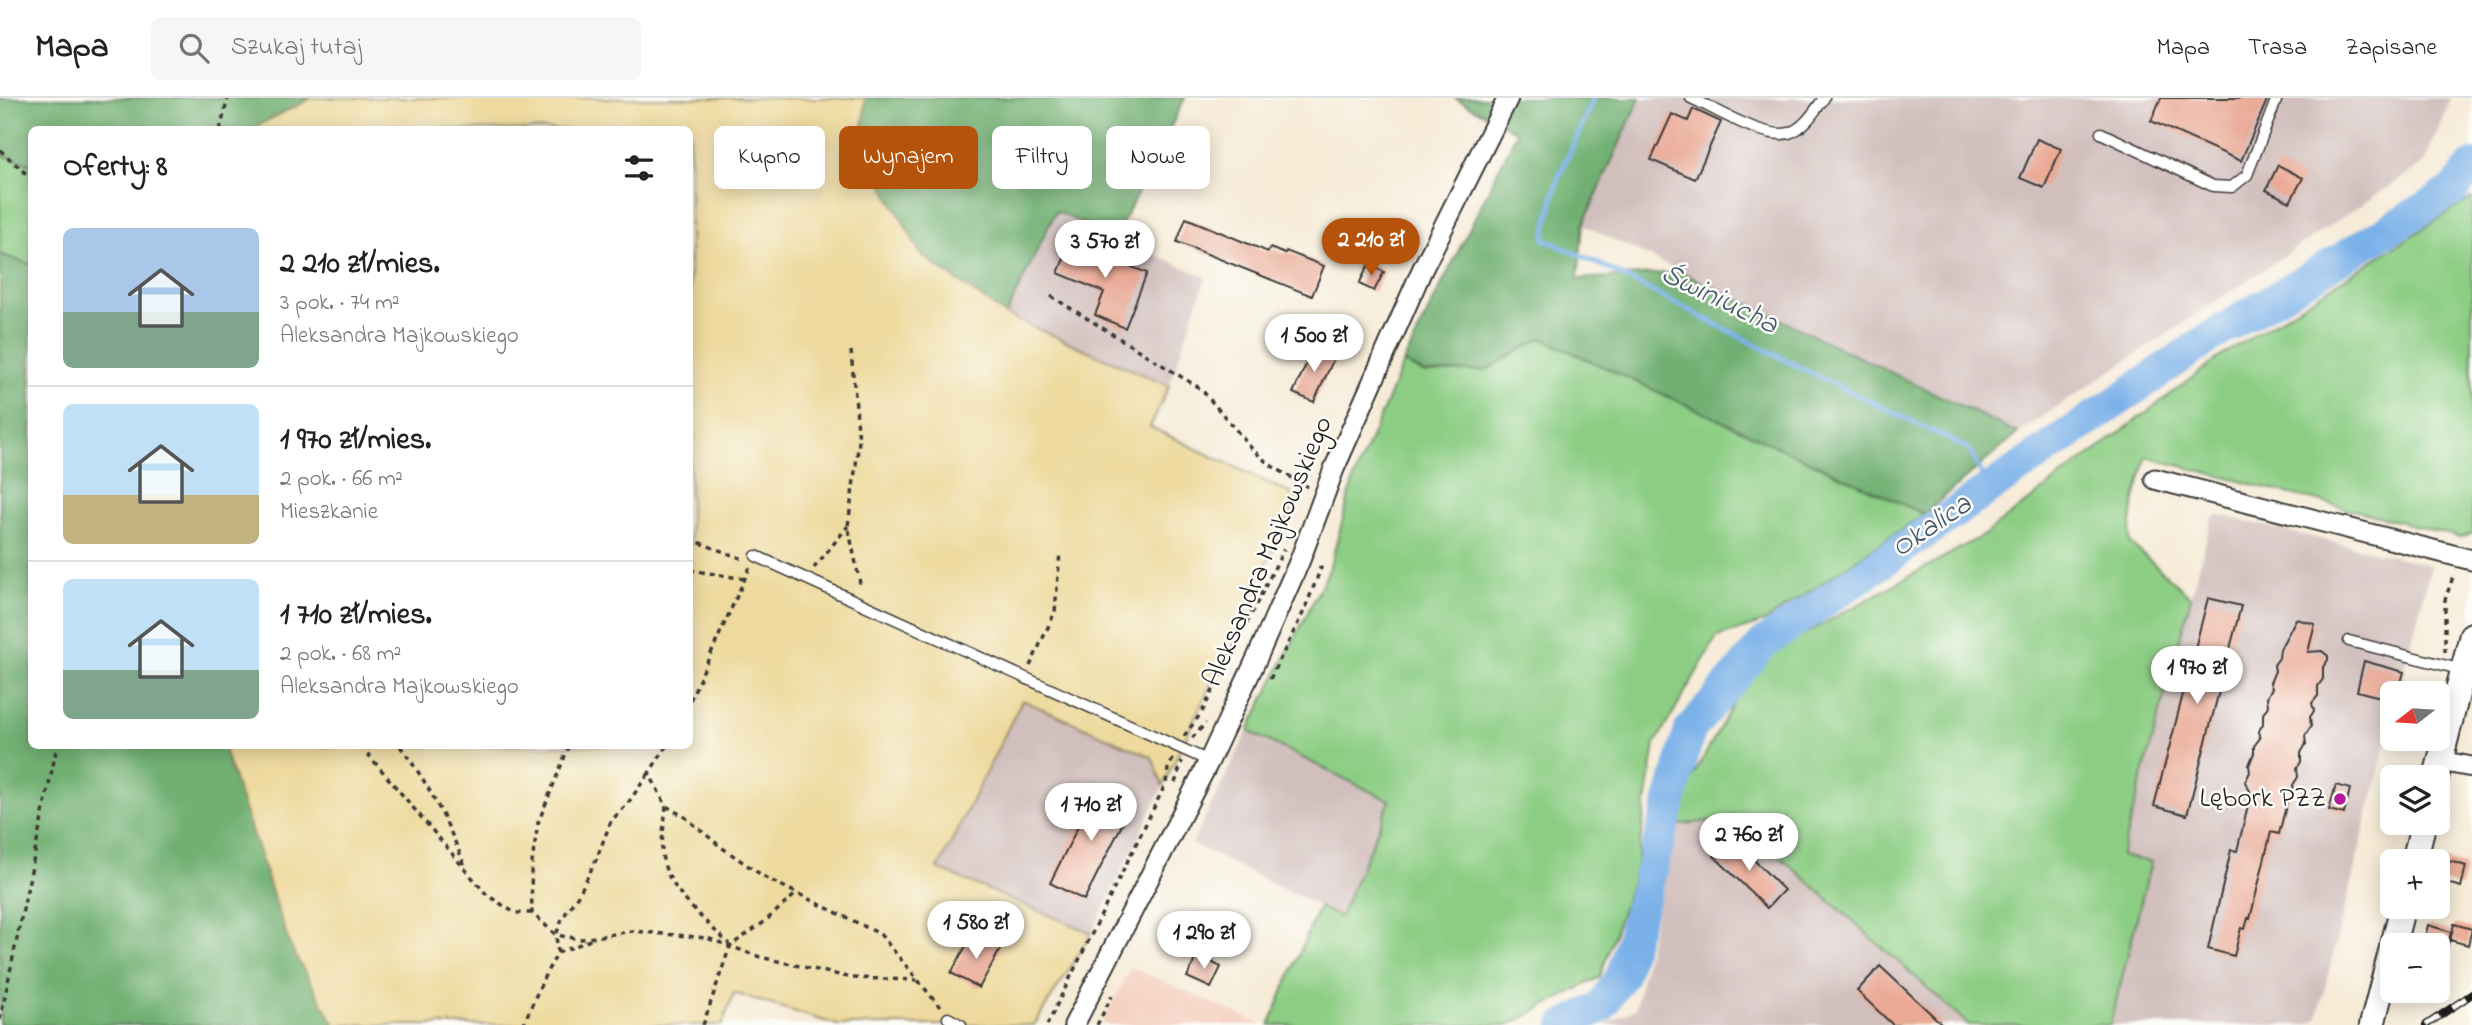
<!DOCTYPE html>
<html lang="pl">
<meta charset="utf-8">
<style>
body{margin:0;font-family:"Indie Flower",sans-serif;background:#f6f6f6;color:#222;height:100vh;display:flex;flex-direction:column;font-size:26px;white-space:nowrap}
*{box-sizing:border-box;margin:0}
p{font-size:23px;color:#767676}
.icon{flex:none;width:38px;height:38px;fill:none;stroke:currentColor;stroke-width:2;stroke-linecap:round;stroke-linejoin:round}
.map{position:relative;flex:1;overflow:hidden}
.details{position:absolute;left:28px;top:28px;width:665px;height:623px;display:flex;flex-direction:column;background:#fff;border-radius:10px;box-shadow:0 4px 18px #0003}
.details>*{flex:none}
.top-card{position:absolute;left:714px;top:28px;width:665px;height:63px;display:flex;gap:14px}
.needle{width:46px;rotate:253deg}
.fabs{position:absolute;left:2380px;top:583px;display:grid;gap:14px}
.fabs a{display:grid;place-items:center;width:70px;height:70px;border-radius:10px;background:#fff;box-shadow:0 4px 18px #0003;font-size:35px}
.price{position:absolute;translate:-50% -60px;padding:0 16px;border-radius:24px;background:#fff;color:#222;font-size:23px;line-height:46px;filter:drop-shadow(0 2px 4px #0008)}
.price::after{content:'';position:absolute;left:50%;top:42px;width:21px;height:16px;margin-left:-10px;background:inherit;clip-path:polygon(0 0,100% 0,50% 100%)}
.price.on{background:#b45309;color:#fff}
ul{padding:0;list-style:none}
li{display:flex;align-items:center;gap:21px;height:175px;padding:0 35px}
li+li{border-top:2px solid #e0e0e0}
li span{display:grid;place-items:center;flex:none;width:196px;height:140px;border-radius:10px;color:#555}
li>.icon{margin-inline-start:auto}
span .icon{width:84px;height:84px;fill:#fffc;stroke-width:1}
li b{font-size:30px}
h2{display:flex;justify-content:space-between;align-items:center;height:84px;padding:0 35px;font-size:30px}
.tag{padding:0 24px;border-radius:10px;background:#fff;box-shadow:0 4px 18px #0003;font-size:24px;line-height:63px}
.tag.on{background:#b45309;color:#fff}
header{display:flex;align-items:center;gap:42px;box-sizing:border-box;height:98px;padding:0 35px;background:#fff;border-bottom:2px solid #e0e0e0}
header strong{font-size:33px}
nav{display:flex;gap:38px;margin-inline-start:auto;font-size:24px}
.search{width:490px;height:63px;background:#f6f6f6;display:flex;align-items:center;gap:18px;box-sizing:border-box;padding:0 24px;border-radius:10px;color:#767676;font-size:26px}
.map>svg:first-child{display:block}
.built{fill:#f5d2c2}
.industrial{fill:#d1bfbd}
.green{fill:#8ccd84;stroke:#547450;stroke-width:2}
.forest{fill:#71b072;stroke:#466647;stroke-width:2}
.sand{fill:#eeda9e;stroke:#857b5d;stroke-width:2}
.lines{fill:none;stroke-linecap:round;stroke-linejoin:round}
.stream{stroke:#7ab1e9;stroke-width:5}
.river{stroke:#7ab1e9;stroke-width:32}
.building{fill:#eaaa96}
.service-casing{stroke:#3d3b38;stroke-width:13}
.minor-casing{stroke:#3d3b38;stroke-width:23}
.tertiary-casing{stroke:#3d3b38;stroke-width:28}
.path{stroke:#3d3b38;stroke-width:3.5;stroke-dasharray:5 5;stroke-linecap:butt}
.service{stroke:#fff;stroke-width:10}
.minor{stroke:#fff;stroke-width:19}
.tertiary{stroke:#fff;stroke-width:24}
.rail-casing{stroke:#1c1c1c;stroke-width:8}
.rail{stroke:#fdfcf7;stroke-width:5;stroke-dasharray:16;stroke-linecap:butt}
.poi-dot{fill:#b5179e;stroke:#fdfcf7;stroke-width:2.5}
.labels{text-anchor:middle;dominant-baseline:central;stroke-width:5;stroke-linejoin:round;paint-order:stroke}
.street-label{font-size:28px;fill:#1c1c1c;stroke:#fdfcf7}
.poi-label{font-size:28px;fill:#1c1c1c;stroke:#fdfcf7;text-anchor:end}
.water-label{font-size:30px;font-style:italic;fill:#42586e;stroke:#fdfcf7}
</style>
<header>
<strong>Mapa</strong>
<div class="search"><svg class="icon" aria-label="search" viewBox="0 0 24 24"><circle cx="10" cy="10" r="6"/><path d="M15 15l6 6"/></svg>Szukaj tutaj</div>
<nav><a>Mapa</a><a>Trasa</a><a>Zapisane</a></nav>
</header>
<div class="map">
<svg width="2472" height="927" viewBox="0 0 2472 927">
<rect width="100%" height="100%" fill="#fdfcf7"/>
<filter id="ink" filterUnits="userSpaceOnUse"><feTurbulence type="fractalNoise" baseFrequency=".0143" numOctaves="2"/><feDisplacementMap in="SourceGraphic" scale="14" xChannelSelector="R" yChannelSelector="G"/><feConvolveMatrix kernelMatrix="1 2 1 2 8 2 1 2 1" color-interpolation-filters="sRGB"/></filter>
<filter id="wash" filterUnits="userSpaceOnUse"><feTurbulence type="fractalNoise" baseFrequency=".00686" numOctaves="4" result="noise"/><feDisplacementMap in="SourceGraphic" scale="28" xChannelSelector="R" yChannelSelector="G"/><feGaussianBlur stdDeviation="1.57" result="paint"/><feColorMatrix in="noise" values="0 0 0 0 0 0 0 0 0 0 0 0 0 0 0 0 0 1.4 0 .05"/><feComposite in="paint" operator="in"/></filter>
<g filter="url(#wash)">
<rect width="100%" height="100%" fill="#f6ebd7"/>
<path class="built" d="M1131,869L1262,927H1101Z"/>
<path class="industrial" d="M1640,0H2451L2424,65L2018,335L1583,127Z
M1056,113L1206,179L1169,288L1006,217Z
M2218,417L2431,467L2399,595H2392V621L2317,921L2307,927H2110L2151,765L2121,758L2212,420Z
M1022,601L1152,659L1163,688L1092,835L938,772Z
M1248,633L1390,703L1340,819L1192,746Z
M1737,720L1969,927H1604L1635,911L1676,727Z"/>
<path class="green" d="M0,56L31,67V167L0,156Z
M2472,100V435L2459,439L2146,359L2133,410L2129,444L2191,499L2121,758L2151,764L2110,927H1969L1737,720L1676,727L1688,688L1756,563L1984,437L2221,258Z
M1541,240L1924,416L1764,524L1717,539L1655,646L1636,771L1600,879L1509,927H1269L1319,809L1340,819L1390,703L1248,633L1329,472L1354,380L1403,265L1424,275L1486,272Z"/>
<path class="forest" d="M0,0H312L251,31L32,32L31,67L0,56Z
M865,0H1185L1115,140L1056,113L1006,217L921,157L862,48Z
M1455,0H1640L1583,127L1578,181L1681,174L2018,335L1924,416L1541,240L1486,272L1424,275L1403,265L1517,34Z
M0,156L31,167L32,648H223L286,835L335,927H0Z"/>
<path class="sand" d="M312,0H865L862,48L921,157L1006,217L1169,288L1150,329L1298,399L1163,688L1152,659L1022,602L938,771L1092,835L1034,927H838L734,895L722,927H335L291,850L223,648H690V32L251,31Z"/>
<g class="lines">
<path class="stream" d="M1594,0L1557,83L1544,141L1593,163L1807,273L1969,351L1989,391"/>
<path class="river" d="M1565,927L1601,909L1622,877L1690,632L1763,546L2209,240L2454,92L2472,68"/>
</g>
<g id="blocks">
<path class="building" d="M2161,0H2268L2241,63L2151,23Z
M1693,11L1721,24L1695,81L1651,62L1672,16L1688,23Z
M2037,41L2061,51L2044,90L2020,80Z
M2278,67L2303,80L2290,104L2266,92Z
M1186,120L1268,154L1270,150L1285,156L1286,153L1324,168L1312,198L1177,144Z
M1071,144L1088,151L1091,144L1106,150L1103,157L1147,175L1125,230L1095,217L1104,194L1058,175Z
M1369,166L1384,174L1374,193L1359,186Z
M1315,247L1336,256L1314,304L1293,295Z
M2208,500L2241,508L2187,717L2154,708Z
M2296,521L2315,526L2308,554L2322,553L2328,558V562L2323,569V581L2318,588V598L2312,605L2314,613L2310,619L2311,628L2305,638L2306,646L2301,655V664L2297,670L2298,679L2293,687L2294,698L2287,704L2279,736L2271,734L2250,821L2248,820L2245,831L2241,830L2234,858L2208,851L2231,752L2237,753L2251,695L2245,684L2250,674L2249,667L2254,655V648L2260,640L2258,634L2263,626V616L2268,608L2267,599L2272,590L2270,585L2275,573L2274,567L2279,560L2280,551Z
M2364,563L2404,574L2398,595H2392V602L2357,593Z
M2336,687L2350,691L2344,716L2329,712Z
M1098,688L1133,705L1084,802L1050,785Z
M1732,740L1784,792L1767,810L1714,758Z
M2446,762L2466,768L2461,789L2440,783Z
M2454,826L2472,831L2468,847L2450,842Z
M2428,827L2451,834L2448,847H2423Z
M973,835L1001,850L979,890L951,875Z
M1197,857L1206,861L1211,859L1213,865L1221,869L1211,890L1187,879Z
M1880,868L1943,927H1893L1857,893Z"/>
</g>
</g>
<g filter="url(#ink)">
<use href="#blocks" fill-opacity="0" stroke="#3d3b38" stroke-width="2"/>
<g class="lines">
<g class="service-casing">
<path id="service" d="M1691,0C1714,10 1765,42 1789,35C1805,30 1815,12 1824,0
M2101,35L2213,88L2232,89L2247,77L2277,0
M756,458L1209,663
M2349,543L2463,572
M948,920L961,927"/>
</g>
<g class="minor-casing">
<path id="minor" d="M2155,381L2472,462
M2440,663L2472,669
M1074,927L1209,663L1256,562L1300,462L1334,371L1381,265L1422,172L1508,0"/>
</g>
<g class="tertiary-casing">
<path id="tertiary" d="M2436,679L2472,537
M2414,763L2424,724
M2393,847L2403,808
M2372,927L2392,850"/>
</g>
<path class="path" d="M220,32L228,0
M0,52L32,81
M1051,198L1201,291L1253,352L1270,367L1308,389
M851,253L859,343L848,428L861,490
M690,441L743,461
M814,470L848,428
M690,472L745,481
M2445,554V502L2454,476
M1030,568L1055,514L1060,454
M1270,581L1304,513L1321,470L1315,468
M690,602L750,469
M1184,638L1202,614L1284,451
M1192,640L1206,625
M361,648L487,797L515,815H532
M400,648C430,688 446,721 465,768
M569,648L538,725L531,771L532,815L556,837L581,841L633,833L707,840L760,859L852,880L917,882
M667,648L649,675L666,708L685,719L721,749L766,780L880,836L940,909
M1175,685L1182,663
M666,708C665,722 662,737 662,751C661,787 705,822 729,846
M558,855L556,837L562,821L580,794L596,762L611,723L628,705L649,675
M0,922L57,648
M523,927L546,875L558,855L595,840
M703,927L730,848L763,825L797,795
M1047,927L1166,685L1168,671L1173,661
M1097,927L1112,898"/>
<use href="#service" class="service"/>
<use href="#minor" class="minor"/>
<use href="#tertiary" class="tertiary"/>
<g class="rail-casing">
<path id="rail" d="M2426,927L2472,896"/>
</g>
<use href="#rail" class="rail"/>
</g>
</g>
<circle class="poi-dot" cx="2340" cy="701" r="7"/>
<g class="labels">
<g class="street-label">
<text transform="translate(1269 454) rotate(-67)">Aleksandra Majkowskiego</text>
</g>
<g class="poi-label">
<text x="2326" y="701">Lębork PZZ</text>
</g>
<g class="water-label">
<text transform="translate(1719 202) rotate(26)">Świniucha</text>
<text transform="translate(1932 429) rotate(-34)">Okalica</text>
</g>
</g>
</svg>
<div class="fabs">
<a><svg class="needle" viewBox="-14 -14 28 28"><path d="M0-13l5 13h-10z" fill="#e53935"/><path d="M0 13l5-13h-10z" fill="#767676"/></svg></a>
<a><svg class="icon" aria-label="layers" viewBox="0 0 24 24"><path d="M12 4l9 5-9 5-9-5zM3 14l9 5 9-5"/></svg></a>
<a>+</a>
<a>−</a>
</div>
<b class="price on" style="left:1371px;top:180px">2 210 zł</b>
<b class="price" style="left:1105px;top:182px">3 570 zł</b>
<b class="price" style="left:1314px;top:276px">1 500 zł</b>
<b class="price" style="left:2197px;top:608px">1 970 zł</b>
<b class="price" style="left:1091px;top:745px">1 710 zł</b>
<b class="price" style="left:1749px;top:775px">2 760 zł</b>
<b class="price" style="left:976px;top:863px">1 580 zł</b>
<b class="price" style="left:1204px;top:873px">1 290 zł</b>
<div class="top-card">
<a class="tag">Kupno</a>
<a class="tag on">Wynajem</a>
<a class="tag">Filtry</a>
<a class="tag">Nowe</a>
</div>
<section class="details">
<h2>Oferty: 8<svg class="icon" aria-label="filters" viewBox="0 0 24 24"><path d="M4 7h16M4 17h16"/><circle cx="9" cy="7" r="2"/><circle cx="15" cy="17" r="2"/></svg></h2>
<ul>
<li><span style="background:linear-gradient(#a9c7e8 60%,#7fa58c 0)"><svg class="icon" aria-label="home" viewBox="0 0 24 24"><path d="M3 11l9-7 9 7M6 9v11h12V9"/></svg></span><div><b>2 210 zł/mies.</b><p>3 pok. · 74 m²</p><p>Aleksandra Majkowskiego</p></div></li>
<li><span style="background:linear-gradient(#bfe0f5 65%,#c2b280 0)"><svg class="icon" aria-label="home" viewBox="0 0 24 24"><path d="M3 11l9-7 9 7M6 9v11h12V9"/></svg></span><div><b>1 970 zł/mies.</b><p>2 pok. · 66 m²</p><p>Mieszkanie</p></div></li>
<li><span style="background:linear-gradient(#bfe0f5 65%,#7fa58c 0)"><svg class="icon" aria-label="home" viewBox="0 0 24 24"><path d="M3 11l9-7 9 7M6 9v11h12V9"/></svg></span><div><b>1 710 zł/mies.</b><p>2 pok. · 68 m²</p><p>Aleksandra Majkowskiego</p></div></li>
</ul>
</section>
</div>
